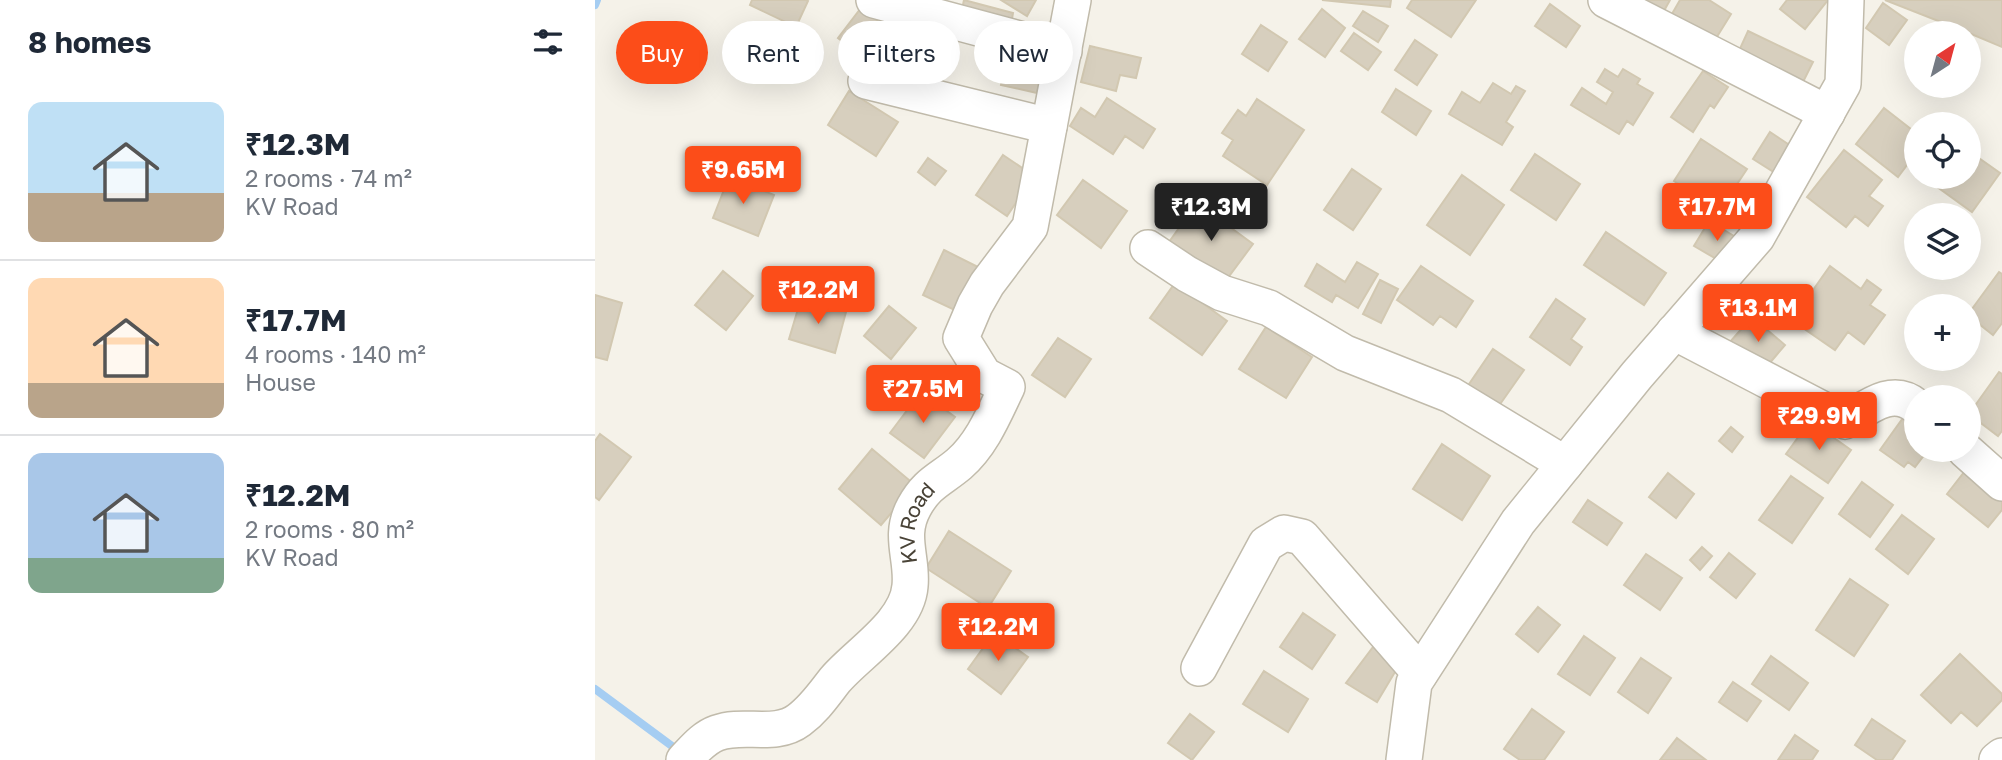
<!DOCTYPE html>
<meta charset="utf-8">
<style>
body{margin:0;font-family:"Golos Text",sans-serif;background:#f6f6f7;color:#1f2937;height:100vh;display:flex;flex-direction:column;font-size:26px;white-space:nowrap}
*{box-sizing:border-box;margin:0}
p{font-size:23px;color:#747a83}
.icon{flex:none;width:38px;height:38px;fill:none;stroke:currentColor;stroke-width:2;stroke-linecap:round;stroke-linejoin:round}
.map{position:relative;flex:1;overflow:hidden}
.details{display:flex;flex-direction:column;background:#fff;width:595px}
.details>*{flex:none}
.top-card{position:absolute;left:21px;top:21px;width:665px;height:63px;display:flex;gap:14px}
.needle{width:46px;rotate:36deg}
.tools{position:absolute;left:1309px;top:21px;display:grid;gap:14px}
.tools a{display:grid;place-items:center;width:77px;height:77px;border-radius:50%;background:#fff;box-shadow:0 7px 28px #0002;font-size:35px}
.price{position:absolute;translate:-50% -60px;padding:0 16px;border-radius:7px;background:#fc4d19;color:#fff;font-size:23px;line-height:46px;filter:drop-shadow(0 2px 4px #0008)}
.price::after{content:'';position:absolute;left:50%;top:42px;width:21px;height:16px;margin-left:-10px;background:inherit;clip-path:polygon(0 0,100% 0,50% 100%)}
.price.current{background:#222;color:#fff}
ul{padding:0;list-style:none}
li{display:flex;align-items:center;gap:21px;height:175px;padding:0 28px}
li+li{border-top:2px solid #e0e1e3}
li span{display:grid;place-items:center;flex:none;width:196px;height:140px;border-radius:14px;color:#555}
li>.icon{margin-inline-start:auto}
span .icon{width:84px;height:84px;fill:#fffc;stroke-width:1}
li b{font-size:30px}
h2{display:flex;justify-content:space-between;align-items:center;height:84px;padding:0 28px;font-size:30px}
.chip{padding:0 24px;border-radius:32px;background:#fff;box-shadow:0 7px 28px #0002;font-size:24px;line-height:63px}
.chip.current{background:#fc4d19;color:#fff}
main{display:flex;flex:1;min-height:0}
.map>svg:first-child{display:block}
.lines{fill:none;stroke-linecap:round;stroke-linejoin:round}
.stream{stroke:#a5cdf2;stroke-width:8}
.building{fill:#d7cfbe;stroke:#d2c8b1;stroke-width:2}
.minor-casing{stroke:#c1bbab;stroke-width:38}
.minor{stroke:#fff;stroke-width:35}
.labels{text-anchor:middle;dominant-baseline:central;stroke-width:5;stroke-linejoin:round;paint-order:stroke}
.street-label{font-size:21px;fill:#494337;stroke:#fff}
</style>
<main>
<section class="details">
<h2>8 homes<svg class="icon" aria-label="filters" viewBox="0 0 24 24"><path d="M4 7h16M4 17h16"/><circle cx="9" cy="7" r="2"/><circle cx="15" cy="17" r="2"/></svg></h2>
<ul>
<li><span style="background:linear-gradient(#bfe0f5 65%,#b9a48a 0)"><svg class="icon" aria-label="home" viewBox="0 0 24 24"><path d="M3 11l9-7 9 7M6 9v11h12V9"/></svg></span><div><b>₹12.3M</b><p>2 rooms · 74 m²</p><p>KV Road</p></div></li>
<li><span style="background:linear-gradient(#ffd9b3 75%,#b9a48a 0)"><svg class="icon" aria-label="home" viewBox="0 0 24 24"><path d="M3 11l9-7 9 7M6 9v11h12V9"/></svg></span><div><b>₹17.7M</b><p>4 rooms · 140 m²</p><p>House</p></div></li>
<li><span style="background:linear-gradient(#a9c7e8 75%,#7fa58c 0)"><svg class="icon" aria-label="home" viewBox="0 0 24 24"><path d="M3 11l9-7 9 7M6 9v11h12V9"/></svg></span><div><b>₹12.2M</b><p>2 rooms · 80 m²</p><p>KV Road</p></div></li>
</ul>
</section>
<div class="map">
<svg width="1407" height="760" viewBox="0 0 1407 760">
<rect width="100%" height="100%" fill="#f5f2e9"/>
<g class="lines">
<path class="stream" d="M0,5L2,0
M0,689L85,752"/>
</g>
<path class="building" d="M157,0H211L213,1L201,27L155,5Z
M369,0L418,13L414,36L363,28Z
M406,0H441L432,16Z
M727,0H796L795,7Z
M817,0H881L856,37L812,8Z
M1037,0H1075L1065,18Z
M1085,0H1114L1136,14L1120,40L1077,14Z
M1192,0H1233L1210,29L1185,9Z
M1290,0H1407V47L1374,33Z
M1288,3L1312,20L1294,45L1271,28Z
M955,4L985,26L971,47L940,26Z
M266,8L292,28L269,58L243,38Z
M727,9L750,28L730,57L704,39Z
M768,11L793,26L783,42L758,26Z
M666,25L692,42L673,71L647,54Z
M1153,31L1218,62L1207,84L1143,53Z
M759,33L786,52L773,70L746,51Z
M820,40L842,55L822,85L800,70Z
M495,46L546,58L541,78L525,75L521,91L486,82Z
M413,51L450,59L442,93L406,85Z
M1010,69L1023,77L1028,69L1045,79L1042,84L1058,93L1038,125L1032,121L1024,134L976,105L987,88L1011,104L1018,92L1002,82Z
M1108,71L1133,87L1119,108L1115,105L1098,132L1076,117Z
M898,83L916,94L921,86L930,91L911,122L918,127L907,145L854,114L867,92L885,103Z
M801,89L836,111L821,135L787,112Z
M254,91L303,122L281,156L233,125Z
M512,98L560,129L548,148L530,136L518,154L475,126L486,108L500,117Z
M662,99L709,130L672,185L628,156L638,140L627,133L643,110L651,116Z
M1289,108L1321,133V153L1303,177L1261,144Z
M1175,132L1202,150L1185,176L1158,159Z
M1106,139L1152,169L1124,211L1079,181Z
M1249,150L1287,180L1274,196L1288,206L1273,226L1260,216L1251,227L1212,197Z
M1374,151L1405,173L1377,212L1338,184L1343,177H1374Z
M940,154L985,184L961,220L916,190Z
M408,155L439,176L412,216L381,195Z
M333,158L351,171L340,185L323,172Z
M757,169L786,189L758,230L729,210Z
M867,175L909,205L875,255L832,225Z
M134,177L179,195L163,236L118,218Z
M488,180L532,211L506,248L462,215Z
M602,203L658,244L629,283L574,242Z
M1114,221L1144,239L1130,264L1099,246Z
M1011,232L1071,273L1049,305L989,265Z
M349,250L387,269L366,313L328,295Z
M762,262L783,274L763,308L741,295L737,302L710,286L722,264L750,282Z
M826,266L878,301L861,327L845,316L838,325L802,300Z
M1235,266L1266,289L1272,280L1286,290L1275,305L1290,315L1269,344L1253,332L1240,350L1208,328L1199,316L1203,298L1218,290Z
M128,271L158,296L131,330L100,305Z
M1404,272L1407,274V323L1398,335L1374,316V313Z
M785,280L803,289L786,323L768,314Z
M580,283L632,321L607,355L555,318Z
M0,295L27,303L12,360L0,357Z
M206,299L251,312L240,353L194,339Z
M961,299L990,319L976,339L987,347L975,365L935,337Z
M294,306L321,328L296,359L269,336Z
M1157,317L1190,345L1168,371L1135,342Z
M671,327L717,357L691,398L644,369Z
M463,338L496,359L470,397L437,375Z
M898,349L929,370L901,410L870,390Z
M1404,372L1407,374V431L1403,436L1374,414Z
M326,392L360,417L329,458L295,433Z
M1308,418L1321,427V450H1333L1320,467L1313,462L1309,467L1285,450Z
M1215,421L1256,450L1233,483L1191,454Z
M1136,427L1148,437L1137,452L1124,441Z
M5,434L36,457L4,500L0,497V441Z
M847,444L895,476L867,520L818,489Z
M277,449L320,485L286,525L244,489Z
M1370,471L1407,501V510L1393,527L1352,494Z
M1073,473L1099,494L1081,518L1054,497Z
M1196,476L1228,498L1197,543L1164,520Z
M1267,482L1298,505L1275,537L1244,514Z
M993,500L1027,523L1012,545L978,522Z
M1307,515L1339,539L1313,574L1281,549Z
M354,531L416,571L393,608L331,568Z
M1107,547L1117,556L1105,570L1095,560Z
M1134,553L1160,574L1141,598L1115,577Z
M1051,554L1087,578L1065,610L1029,585Z
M1255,579L1293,605L1259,656L1221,630Z
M943,607L965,625L943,652L921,634Z
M708,613L740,635L717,669L685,647Z
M399,633L433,657L406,694L373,669Z
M989,636L1020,658L995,695L963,674Z
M778,647L806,662L782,702L751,683Z
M1365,654L1407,694V700L1382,726L1366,712L1356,723L1326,695Z
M1176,656L1213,683L1194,710L1157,684Z
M1046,658L1076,678L1053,713L1023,692Z
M669,671L713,699L693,732L648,704Z
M1138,682L1166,701L1152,721L1124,702Z
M937,709L969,732L949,760H925L909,749Z
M595,714L619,732L597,760L573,743Z
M1277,719L1310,741L1297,760H1282L1260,745Z
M1200,735L1223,751L1217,760H1183Z
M1082,738L1111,760H1065Z"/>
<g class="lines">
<g class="minor-casing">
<g id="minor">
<path d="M279,0L469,51"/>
<path d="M1011,0L1232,113"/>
<path d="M271,81L454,126"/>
<path d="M553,248L592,274L627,293L674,308L750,353L856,395L970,464"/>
<path d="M1079,332L1250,421C1272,408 1297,386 1321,406"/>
<path d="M1370,450L1407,483"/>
<path d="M604,668L671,544L689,533L707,537L825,673"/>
<path id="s1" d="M89,760C99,750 108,738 122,733C149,723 180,738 204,720C219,709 229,694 240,680C263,653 312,624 315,586C318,558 303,536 319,507C332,483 345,480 364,464C387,444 399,414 412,387L389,375L366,338L380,305L392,284L435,227L478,0"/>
<path d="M809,760L819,683L923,522L1042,375L1162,237L1248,84L1251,0"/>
<path d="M1402,760L1407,756"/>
</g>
</g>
<use href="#minor" class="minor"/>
</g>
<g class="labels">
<g class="street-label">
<text stroke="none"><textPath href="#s1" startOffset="369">KV Road</textPath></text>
</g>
</g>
</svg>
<div class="tools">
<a><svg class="needle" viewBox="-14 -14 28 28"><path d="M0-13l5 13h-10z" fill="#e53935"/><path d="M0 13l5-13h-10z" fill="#747a83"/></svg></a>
<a><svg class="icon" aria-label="locate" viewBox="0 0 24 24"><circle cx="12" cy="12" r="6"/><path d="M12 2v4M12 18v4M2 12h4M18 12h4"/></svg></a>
<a><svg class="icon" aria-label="layers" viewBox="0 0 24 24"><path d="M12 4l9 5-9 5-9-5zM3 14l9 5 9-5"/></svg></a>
<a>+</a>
<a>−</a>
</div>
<b class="price" style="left:148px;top:206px">₹9.65M</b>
<b class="price current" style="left:616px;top:243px">₹12.3M</b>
<b class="price" style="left:1122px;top:243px">₹17.7M</b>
<b class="price" style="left:223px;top:326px">₹12.2M</b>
<b class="price" style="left:1163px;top:344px">₹13.1M</b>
<b class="price" style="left:328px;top:425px">₹27.5M</b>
<b class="price" style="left:1224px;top:452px">₹29.9M</b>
<b class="price" style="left:403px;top:663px">₹12.2M</b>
<div class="top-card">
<a class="chip current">Buy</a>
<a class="chip">Rent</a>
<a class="chip">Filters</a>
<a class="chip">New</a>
</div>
</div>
</main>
